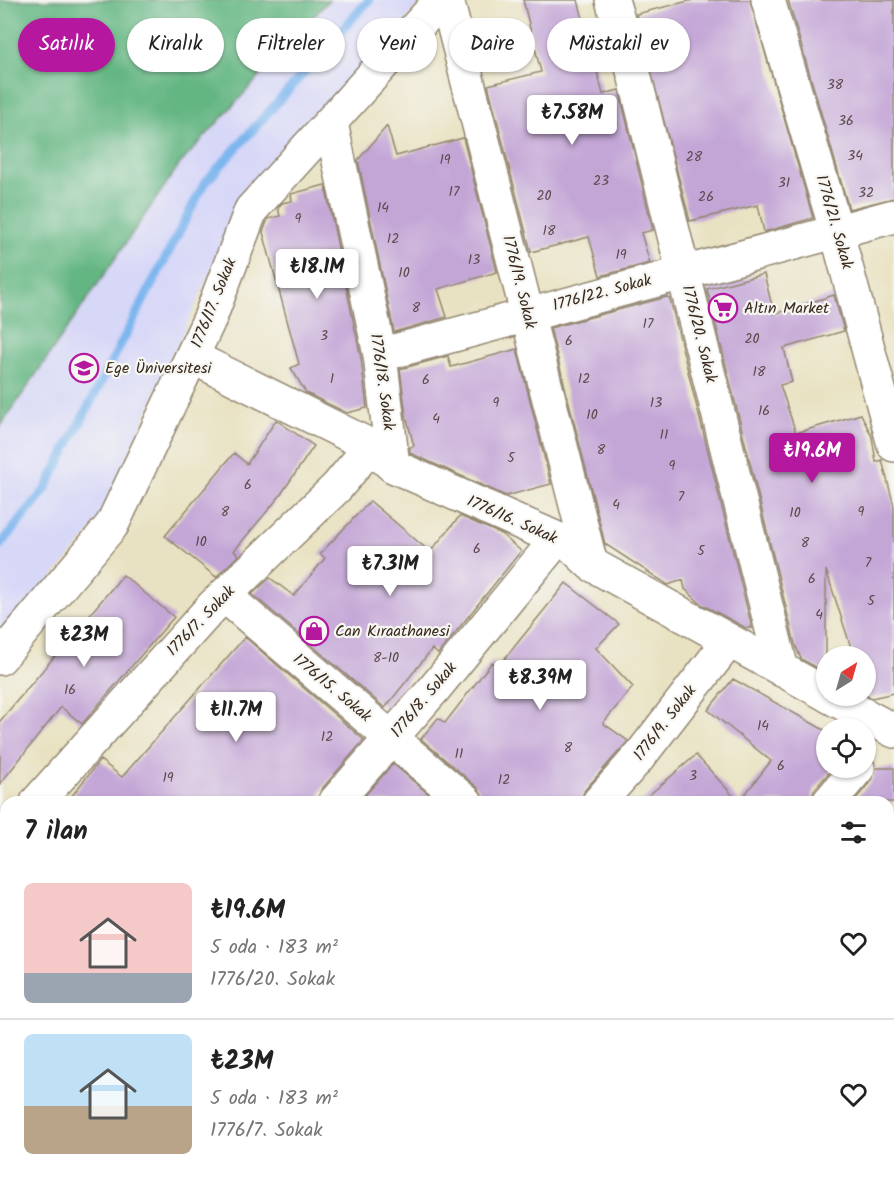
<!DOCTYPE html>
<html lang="tr">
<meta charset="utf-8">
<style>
body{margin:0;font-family:Kalam,sans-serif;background:#f2f2f2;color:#222;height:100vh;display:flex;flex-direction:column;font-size:22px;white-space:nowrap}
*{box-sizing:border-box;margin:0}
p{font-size:20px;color:#767676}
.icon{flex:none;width:33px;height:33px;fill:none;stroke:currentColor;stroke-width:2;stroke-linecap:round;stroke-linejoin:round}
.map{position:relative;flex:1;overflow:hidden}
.sheet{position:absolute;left:0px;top:796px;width:894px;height:386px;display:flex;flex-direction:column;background:#fff;border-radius:18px 18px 0 0;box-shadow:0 2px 4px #0004}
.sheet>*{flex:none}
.banner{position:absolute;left:18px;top:18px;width:858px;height:54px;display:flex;gap:12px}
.needle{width:39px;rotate:37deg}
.fabs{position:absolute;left:816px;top:646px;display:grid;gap:12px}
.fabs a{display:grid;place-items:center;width:60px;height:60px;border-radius:50%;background:#fff;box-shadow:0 2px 4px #0004;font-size:30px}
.price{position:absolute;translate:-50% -51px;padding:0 14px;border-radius:6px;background:#fff;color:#222;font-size:20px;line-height:39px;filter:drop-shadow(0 2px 3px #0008)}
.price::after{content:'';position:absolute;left:50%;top:36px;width:18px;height:14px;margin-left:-9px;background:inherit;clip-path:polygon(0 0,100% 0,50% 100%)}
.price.selected{background:#b5179e;color:#fff}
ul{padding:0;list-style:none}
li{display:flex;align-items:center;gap:18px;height:150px;padding:0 24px}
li+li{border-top:2px solid #e0e0e0}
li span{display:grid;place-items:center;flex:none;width:168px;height:120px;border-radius:9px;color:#555}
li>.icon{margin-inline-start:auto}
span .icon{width:72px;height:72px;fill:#fffc;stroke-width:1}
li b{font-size:26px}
h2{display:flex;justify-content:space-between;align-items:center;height:72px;padding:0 24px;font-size:26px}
.tag{padding:0 21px;border-radius:27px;background:#fff;box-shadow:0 2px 4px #0004;font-size:21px;line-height:54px}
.tag.selected{background:#b5179e;color:#fff}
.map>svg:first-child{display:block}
.built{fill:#d7d7f8}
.forest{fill:#63b682;stroke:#4f7050;stroke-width:1.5}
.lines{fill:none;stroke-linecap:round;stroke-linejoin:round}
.stream{stroke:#7db6ee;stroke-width:9}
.building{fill:#c3a5d6}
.minor-casing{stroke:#928670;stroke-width:36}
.tertiary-casing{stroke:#928670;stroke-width:36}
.minor{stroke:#fff;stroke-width:33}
.tertiary{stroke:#fff;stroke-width:33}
.labels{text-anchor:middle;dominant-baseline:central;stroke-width:4.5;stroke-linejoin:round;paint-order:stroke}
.number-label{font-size:14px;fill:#5d494c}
.street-label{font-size:16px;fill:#3b2a1e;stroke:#f6f6f2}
.poi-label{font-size:16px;fill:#3b2a1e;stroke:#f6f6f2;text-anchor:start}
</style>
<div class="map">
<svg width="894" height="1181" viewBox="0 0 894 1181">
<rect width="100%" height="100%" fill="#f6f6f2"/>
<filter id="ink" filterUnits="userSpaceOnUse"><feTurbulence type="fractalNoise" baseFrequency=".0167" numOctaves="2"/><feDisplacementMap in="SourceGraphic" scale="12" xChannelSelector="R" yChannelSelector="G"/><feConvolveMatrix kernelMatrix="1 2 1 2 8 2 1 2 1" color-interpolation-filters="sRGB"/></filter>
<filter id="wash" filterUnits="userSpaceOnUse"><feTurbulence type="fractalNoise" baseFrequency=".008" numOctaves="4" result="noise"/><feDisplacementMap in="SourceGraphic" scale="24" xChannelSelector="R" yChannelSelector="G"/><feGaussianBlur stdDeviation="1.35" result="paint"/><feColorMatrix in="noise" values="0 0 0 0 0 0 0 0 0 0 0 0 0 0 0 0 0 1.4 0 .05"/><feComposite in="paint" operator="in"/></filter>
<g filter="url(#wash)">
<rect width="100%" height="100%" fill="#e9e2c2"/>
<path class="built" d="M0,0H423L239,209L96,526L0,638Z"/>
<path class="forest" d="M0,0H329L179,165L0,427Z"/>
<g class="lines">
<path class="stream" d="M0,545L45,490L204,184L369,0"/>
</g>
<g id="blocks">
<path class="building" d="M523,0H578L603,94L619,90L653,230L641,233L650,263L600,276L589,237L531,252L488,85L541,72Z
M693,0H750L813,218L764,232L758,205L690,221L636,14Z
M788,0H894V198L849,209Z
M387,126L396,156L463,138L497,272L438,289L447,317L394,332L358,160Z
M325,185L361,358L367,408L347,413L306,393L291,368L299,364L263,232L268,219L280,216L278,208L282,203L292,201L291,194Z
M764,274L774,314L834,295L844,331L784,348L792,382L780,385L796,433L861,414L872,437L876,462L882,460L894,506V693L872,698L866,695V657H854L826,570V673L801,659L795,644L707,289Z
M667,297L670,299L752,628H746L701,604L685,589L683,580L668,585L605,544L550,328Z
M517,349L551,484L506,496L410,453V447L414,446L406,416L400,369L448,356L451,367Z
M276,420L314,446L279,497L234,551L239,555L216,577L165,536L234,453L247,464Z
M370,501L430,552L460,516L501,534L521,551L438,654L432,649L385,708L252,594L270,578L294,596L325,558L320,554Z
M123,575L174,617L82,724L61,707L0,784V721Z
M566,583L619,624L596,648L633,687L603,723L628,741L585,790L580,802H484L478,788L421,739L438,718L445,723L492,662L498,667Z
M245,637L364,740L321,790L317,802H67L100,760L122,777Z
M733,679L826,731V768H833L814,790L811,802H641L696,755L739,802L771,761L708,710Z
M393,764L438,802H359Z
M876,768H894V802H853L872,780Z"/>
</g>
</g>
<g filter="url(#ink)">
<use href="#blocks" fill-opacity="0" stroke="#928670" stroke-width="1.5"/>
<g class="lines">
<g class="minor-casing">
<path id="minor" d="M447,0L591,564
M612,0L634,74L782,670
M768,0L837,233L894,445
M331,123L380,355L393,466
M380,355L894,216
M192,357L371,446L393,466L571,545L591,564L826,694
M225,596L466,802
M829,696L894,731
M37,802L212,607L337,487L371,446
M335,802L434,689L557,539
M599,802L639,757L729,641
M829,802L858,768
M0,846L6,839
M888,973L894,966
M15,1176L21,1181
M486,1176L492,1181
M268,1181L272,1176
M710,1181L714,1176"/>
</g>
<g class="tertiary-casing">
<path id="tertiary" d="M0,658L112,525L210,318L251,210L441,0"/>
</g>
<use href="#minor" class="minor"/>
<use href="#tertiary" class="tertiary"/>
</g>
</g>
<defs>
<g id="supermarket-ring" transform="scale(1.5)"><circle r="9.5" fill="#f6f6f2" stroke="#b5179e" stroke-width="1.5"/><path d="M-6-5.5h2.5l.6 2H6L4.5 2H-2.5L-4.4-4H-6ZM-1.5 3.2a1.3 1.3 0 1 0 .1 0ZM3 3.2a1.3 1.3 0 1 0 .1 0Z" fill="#b5179e"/></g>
<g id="university-ring" transform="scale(1.5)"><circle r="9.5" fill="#f6f6f2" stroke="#b5179e" stroke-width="1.5"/><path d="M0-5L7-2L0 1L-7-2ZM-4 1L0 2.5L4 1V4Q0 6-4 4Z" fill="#b5179e"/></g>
<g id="shop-ring" transform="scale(1.5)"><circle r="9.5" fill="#f6f6f2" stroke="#b5179e" stroke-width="1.5"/><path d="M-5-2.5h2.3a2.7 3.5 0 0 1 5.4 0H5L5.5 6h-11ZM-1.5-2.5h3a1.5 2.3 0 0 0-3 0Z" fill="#b5179e"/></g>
</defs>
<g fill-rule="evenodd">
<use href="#supermarket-ring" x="723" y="308"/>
<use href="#university-ring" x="84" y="368"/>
<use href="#shop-ring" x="314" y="631"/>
</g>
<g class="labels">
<g class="number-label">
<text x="835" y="85">38</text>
<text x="846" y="121">36</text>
<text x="855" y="156">34</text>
<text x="694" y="157">28</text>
<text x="445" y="160">19</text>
<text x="601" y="181">23</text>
<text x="784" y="183">31</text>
<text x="454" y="192">17</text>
<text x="866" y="193">32</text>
<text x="544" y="196">20</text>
<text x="706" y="197">26</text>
<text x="383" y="208">14</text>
<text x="298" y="219">9</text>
<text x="549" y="231">18</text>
<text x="393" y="239">12</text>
<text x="621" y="255">19</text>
<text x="474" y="260">13</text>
<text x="404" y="273">10</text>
<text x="416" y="308">8</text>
<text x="648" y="324">17</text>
<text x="324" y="336">3</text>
<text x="752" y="339">20</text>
<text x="569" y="341">6</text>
<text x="759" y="372">18</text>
<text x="332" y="379">1</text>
<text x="584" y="379">12</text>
<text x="426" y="380">6</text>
<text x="496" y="403">9</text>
<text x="656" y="403">13</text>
<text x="764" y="411">16</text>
<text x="592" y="415">10</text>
<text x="436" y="419">4</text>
<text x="664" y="435">11</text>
<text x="601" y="450">8</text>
<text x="511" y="458">5</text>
<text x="672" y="466">9</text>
<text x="248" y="485">6</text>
<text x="681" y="497">7</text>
<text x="616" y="505">4</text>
<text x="225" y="512">8</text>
<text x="861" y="512">9</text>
<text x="795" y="513">10</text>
<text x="201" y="542">10</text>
<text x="805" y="543">8</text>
<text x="477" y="549">6</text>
<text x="701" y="551">5</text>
<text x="868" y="563">7</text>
<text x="812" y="579">6</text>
<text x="871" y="601">5</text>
<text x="819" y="615">4</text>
<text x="386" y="658">8-10</text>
<text x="70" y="690">16</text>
<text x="763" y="726">14</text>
<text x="327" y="737">12</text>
<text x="568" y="748">8</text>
<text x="459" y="754">11</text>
<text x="781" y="766">6</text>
<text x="693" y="776">3</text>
<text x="168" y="778">19</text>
<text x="504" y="780">12</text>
</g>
<g class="street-label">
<text transform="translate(834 222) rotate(74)">1776/21. Sokak</text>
<text transform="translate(519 282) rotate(76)">1776/19. Sokak</text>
<text transform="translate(602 293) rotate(-15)">1776/22. Sokak</text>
<text transform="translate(214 303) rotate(-68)">1776/17. Sokak</text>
<text transform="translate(699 334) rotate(76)">1776/20. Sokak</text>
<text transform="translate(382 382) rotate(82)">1776/18. Sokak</text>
<text transform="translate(512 520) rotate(24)">1776/16. Sokak</text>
<text transform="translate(201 621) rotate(-46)">1776/7. Sokak</text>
<text transform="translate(332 688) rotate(40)">1776/15. Sokak</text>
<text transform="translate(424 700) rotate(-50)">1776/8. Sokak</text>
<text transform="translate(665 723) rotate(-52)">1776/9. Sokak</text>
</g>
<g class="poi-label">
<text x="744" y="308">Altın Market</text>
<text x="105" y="368">Ege Üniversitesi</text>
<text x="335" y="631">Can Kıraathanesi</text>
</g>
</g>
</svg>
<div class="fabs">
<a><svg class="needle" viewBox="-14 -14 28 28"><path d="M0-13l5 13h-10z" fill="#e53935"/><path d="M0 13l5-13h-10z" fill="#767676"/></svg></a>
<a><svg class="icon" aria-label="locate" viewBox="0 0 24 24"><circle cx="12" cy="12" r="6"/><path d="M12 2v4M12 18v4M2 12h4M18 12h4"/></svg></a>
</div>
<b class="price" style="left:572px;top:146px">₺7.58M</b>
<b class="price" style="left:317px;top:300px">₺18.1M</b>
<b class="price selected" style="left:812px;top:484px">₺19.6M</b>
<b class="price" style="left:390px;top:597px">₺7.31M</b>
<b class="price" style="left:84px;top:668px">₺23M</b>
<b class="price" style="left:540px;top:711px">₺8.39M</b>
<b class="price" style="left:236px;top:743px">₺11.7M</b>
<div class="banner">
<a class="tag selected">Satılık</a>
<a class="tag">Kiralık</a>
<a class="tag">Filtreler</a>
<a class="tag">Yeni</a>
<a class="tag">Daire</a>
<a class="tag">Müstakil ev</a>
</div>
<section class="sheet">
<h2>7 ilan<svg class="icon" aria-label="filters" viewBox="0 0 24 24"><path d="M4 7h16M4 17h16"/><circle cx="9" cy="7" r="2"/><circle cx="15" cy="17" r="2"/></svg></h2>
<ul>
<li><span style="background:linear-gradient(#f6c9c9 75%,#9aa5b1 0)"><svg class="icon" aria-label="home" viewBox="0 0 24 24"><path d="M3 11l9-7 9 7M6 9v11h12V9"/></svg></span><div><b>₺19.6M</b><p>5 oda · 183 m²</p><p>1776/20. Sokak</p></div><svg class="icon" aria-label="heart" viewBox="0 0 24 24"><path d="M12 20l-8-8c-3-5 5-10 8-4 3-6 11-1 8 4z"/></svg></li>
<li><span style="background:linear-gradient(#bfe0f5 60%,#b9a48a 0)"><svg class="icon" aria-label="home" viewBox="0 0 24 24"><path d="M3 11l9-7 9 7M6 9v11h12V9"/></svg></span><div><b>₺23M</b><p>5 oda · 183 m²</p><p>1776/7. Sokak</p></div><svg class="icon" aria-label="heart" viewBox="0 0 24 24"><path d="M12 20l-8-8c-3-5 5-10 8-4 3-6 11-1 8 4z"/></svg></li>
</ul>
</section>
</div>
